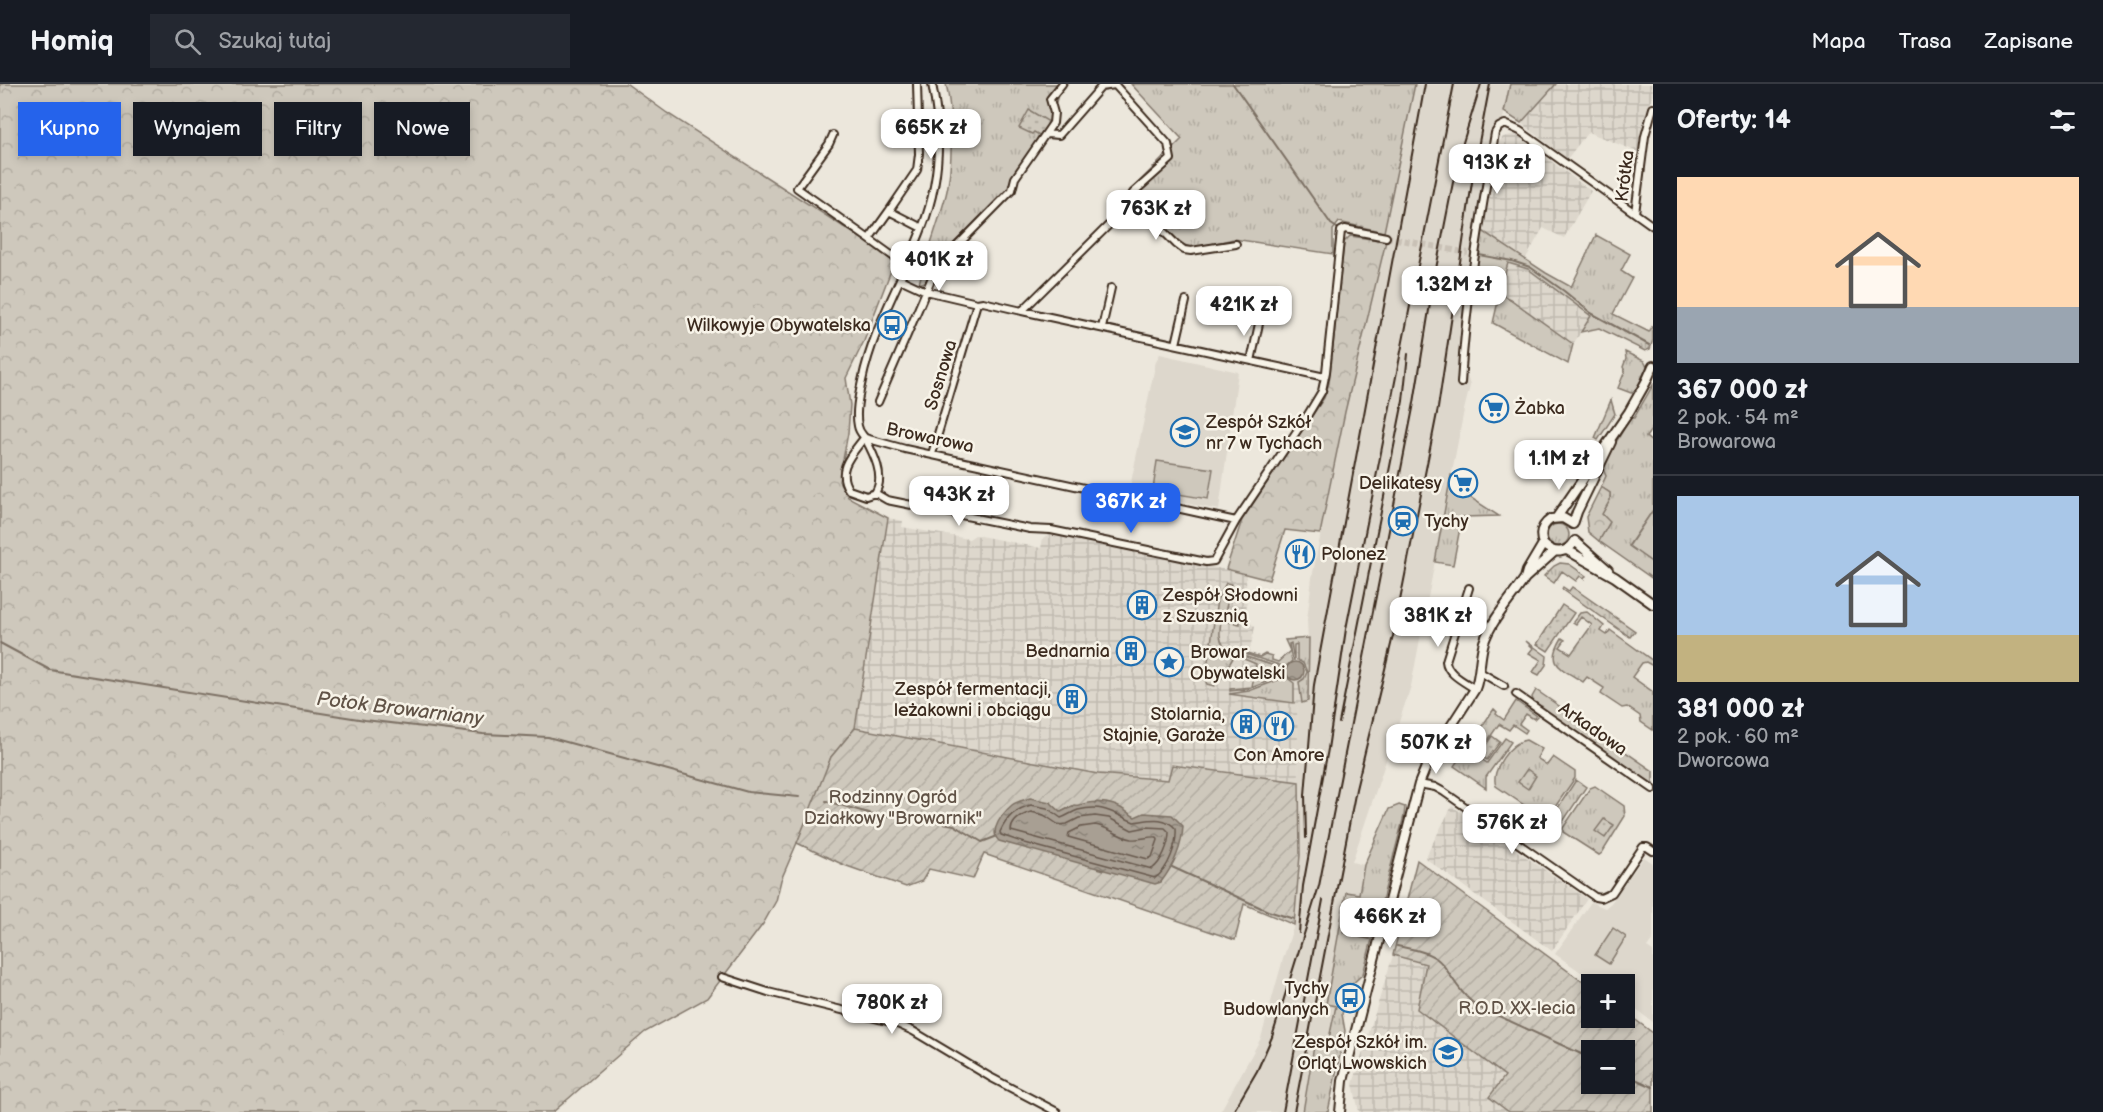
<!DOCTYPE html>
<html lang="pl">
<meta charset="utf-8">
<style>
body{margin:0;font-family:"Balsamiq Sans",sans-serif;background:#242831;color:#f1f3f6;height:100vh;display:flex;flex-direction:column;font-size:22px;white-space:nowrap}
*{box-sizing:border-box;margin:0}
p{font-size:20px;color:#9ea1a6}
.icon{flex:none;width:33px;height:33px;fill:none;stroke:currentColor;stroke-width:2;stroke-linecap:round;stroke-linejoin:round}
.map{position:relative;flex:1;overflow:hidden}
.side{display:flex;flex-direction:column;background:#171b24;width:450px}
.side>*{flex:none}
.banner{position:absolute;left:18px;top:18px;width:570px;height:54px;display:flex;gap:12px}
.controls{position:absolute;left:1581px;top:890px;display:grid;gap:12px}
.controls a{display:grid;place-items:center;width:54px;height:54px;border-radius:0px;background:#171b24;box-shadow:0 3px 9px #0003;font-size:30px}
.price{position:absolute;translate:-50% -51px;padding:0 14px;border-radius:12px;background:#fff;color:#222;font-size:20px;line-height:39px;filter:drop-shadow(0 2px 3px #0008)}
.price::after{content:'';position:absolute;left:50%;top:36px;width:18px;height:14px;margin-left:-9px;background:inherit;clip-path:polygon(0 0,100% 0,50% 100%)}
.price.active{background:#2563eb;color:#fff}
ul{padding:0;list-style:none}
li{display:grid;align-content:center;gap:12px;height:318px;padding:0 24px}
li+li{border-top:2px solid #363941}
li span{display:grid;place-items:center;height:186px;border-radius:0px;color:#555}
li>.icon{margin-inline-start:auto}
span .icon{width:108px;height:108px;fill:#fffc;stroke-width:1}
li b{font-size:26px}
h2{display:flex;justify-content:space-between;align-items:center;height:72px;padding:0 24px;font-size:26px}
.pill{padding:0 21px;border-radius:0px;background:#171b24;box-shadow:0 3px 9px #0003;font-size:21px;line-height:54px}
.pill.active{background:#2563eb;color:#fff}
header{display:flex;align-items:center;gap:36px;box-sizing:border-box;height:84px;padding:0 30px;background:#171b24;border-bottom:2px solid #363941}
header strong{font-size:28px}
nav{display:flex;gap:33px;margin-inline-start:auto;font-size:21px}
.search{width:420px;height:54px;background:#242831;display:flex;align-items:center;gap:15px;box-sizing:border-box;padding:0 21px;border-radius:0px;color:#9ea1a6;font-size:22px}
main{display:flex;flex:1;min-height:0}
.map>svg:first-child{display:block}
.built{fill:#ddd7cc}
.industrial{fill:url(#industrial-grid)}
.grass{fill:url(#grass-tufts);stroke:#84796d;stroke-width:1.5}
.forest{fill:url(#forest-crowns);stroke:#84796d;stroke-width:1.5}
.park{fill:url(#park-dots);stroke:#84796d;stroke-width:1.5}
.garden{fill:url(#garden-furrows);stroke:#84796d;stroke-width:1.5;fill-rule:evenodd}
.pitch{fill:#cec8bc;stroke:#84796d;stroke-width:1.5}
.water{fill:url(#water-ripples);stroke:#7c7064;stroke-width:1.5}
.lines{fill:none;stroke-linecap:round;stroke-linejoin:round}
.shore{stroke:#67594d;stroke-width:1.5}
.stream{stroke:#7c7064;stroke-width:2}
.minor-tunnel{stroke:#c9c1b6;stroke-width:6;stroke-dasharray:6 3;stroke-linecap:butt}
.minor-casing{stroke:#3b2a1e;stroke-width:10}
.tertiary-casing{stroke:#3b2a1e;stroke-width:12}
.minor{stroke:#f7f3e8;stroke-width:6}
.tertiary{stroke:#f7f3e8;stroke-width:8}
.rail{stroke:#3b2a1e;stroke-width:2}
.labels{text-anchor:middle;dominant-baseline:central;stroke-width:5;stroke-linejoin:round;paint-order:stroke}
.street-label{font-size:18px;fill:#3b2a1e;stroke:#f7f3e8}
.poi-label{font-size:18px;fill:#3b2a1e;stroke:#f7f3e8;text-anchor:end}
.park-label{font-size:18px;fill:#605246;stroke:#f7f3e8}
.water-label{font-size:20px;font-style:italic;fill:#615347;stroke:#f7f3e8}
</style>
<header>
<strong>Homiq</strong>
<div class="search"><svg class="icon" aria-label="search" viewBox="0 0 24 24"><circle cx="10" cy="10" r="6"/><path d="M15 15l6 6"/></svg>Szukaj tutaj</div>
<nav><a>Mapa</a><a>Trasa</a><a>Zapisane</a></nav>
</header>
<main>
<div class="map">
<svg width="1653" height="1028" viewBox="0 0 1653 1028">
<defs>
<pattern id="industrial-grid" width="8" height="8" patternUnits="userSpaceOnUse" patternTransform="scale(1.5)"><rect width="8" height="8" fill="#ddd7cc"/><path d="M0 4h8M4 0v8" fill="none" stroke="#bfb9af"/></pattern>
<pattern id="grass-tufts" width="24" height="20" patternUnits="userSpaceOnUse" patternTransform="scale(1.5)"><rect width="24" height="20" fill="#cec8bc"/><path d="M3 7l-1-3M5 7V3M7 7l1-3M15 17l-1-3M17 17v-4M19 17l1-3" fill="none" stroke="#b2aca1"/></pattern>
<pattern id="forest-crowns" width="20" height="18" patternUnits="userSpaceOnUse" patternTransform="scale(1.5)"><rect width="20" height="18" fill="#cec8bc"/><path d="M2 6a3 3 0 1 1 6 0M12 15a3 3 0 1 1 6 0" fill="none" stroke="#b2aca1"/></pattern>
<pattern id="park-dots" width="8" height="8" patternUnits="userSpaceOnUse" patternTransform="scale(1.5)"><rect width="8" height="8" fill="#cec8bc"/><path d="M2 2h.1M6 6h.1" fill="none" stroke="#b2aca1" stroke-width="1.8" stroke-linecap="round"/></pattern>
<pattern id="garden-furrows" width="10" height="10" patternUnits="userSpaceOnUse" patternTransform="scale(1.5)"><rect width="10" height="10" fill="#cec8bc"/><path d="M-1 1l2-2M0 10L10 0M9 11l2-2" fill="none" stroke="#b2aca1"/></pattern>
<pattern id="water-ripples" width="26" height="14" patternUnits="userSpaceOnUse" patternTransform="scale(1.5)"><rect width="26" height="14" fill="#a89f93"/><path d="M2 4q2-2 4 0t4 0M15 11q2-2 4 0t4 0" fill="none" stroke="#8a8277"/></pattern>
</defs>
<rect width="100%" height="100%" fill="#ece7dc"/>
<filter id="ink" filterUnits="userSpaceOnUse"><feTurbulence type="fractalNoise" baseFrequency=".0167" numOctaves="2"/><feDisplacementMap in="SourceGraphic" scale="12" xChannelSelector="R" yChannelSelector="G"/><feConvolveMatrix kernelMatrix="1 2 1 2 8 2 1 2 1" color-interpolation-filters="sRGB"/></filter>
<g filter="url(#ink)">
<path class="built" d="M1415,0H1510L1481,146L1473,218L1469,225L1465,272L1466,287L1470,302L1464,326L1411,602L1352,778L1364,781L1359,810L1346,809L1326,920L1336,922L1327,965L1314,962L1303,1028H1220L1261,954L1283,875L1294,841L1300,771L1297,619L1310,595L1307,536L1312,494L1345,328L1386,157L1384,148Z
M1160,270L1238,288L1219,426L1129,408L1156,277Z
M1644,773L1653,779V855L1647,863L1653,867V938L1625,918L1624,900H1598L1555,870L1591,818L1605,824L1611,819Z"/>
<path class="industrial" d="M1556,0H1653V12L1642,42L1638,68L1588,48L1567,75L1521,39Z
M1515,50L1591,107L1564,154L1543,144L1526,174L1481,146L1498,59L1503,53Z
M1508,179L1527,185L1592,232L1573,260L1510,215L1499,210Z
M888,434L903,437L902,443L969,455L975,451L1041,464L1043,454L1049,450H1055L1246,490L1247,536L1255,543L1249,569L1260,573L1265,570L1272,572V576L1278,578L1290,567L1285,556L1309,554L1308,617L1297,620L1299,698L1172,681L1168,696L1098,690L855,644Z
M1452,722L1587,815L1552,867L1425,774Z
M1393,871L1426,880L1417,925L1505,992L1489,1013L1509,1028H1359L1353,1000Z"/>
<path class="grass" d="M946,0H1067L1058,11L1050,39L1010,102L953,160L925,198L919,200C926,170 938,141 946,111C953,83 953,28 946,0Z
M1131,0H1415L1384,148L1339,138L1333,146V170L1234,155L1192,164L1177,158L1128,109L1182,55Z
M1510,0H1556L1521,39L1504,28Z
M1481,146L1546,189L1571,203L1596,151L1630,170L1621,187L1632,194L1613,230L1649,248L1653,241V256L1650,265L1645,267L1599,244L1581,248L1591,232L1528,185L1508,179L1499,210L1510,215L1573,260L1568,280L1493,239L1499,213L1489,209L1474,208Z
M1625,268L1644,277L1647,283L1635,308L1631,309L1618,304L1625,287L1623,283L1626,275Z
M1653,301V343L1646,353L1653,359V426L1629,461L1653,479V495L1599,457L1609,438L1602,430L1610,416V409L1601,403L1606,392L1602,383L1630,334H1634Z
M1611,316L1615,330L1598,356L1595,354Z
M1451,391L1462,393L1460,403L1465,404L1471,414L1499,432L1462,433L1453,481L1435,478Z
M1547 451a11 11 0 1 1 22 0a11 11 0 1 1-22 0Z
M1560,479L1569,480L1586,492L1584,495L1580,492L1576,497L1562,487L1554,499L1544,492L1554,482Z
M1226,499L1231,500L1225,529L1240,534V540L1221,536C1220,546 1218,554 1224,562L1260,573L1265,570L1272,572V576L1278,578L1290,567L1285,556L1309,554L1308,617L1302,619L1299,598L1304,595L1307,588L1303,579L1297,576V560L1294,561V577L1291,559L1289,560L1292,577L1285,583L1211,559L1217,516Z
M1563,503L1569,507L1572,503L1635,547L1630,553L1562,505Z
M1587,528L1604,542L1601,547L1607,551L1610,546L1653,577V582L1646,578L1642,579L1632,593L1653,608V646L1641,638L1640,632L1627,623L1622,624L1601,610L1604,604L1587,593L1583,598C1562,584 1545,582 1562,554L1565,556L1560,563L1571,570L1592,541L1581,533L1576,540L1573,538L1580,529Z
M1526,557L1547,572L1546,581L1539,591L1533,588L1541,576L1529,569L1533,564Z
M1210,564L1229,570L1233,574L1220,596L1214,602L1207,600L1205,596Z
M1218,564L1284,585L1285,591L1248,605L1230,607V605L1252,603L1256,580Z
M1286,593L1294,599V619L1229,610L1249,607Z
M1536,606L1653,687V702L1534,620L1532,613Z
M1516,617L1537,632L1534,635L1526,630L1519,640L1527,646L1525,649L1513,641L1509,646L1499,640L1477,672L1487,679L1505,654L1511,658L1486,693V704L1454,682L1494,625L1497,628L1496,630L1504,636Z
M1526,656L1542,665L1537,674L1547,681L1553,673L1575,688V694L1546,736L1496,702C1490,687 1510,658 1526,656Z
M1576,696L1586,703L1560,742L1550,736Z
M1595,702L1624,722L1625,732L1602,769L1599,771L1563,748V744L1590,704Z
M1399,721L1405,723L1404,732L1363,890L1350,902L1342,930L1345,947L1328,1028H1303L1314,962L1327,964L1336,922L1326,920L1346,808L1359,810L1364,781L1389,725Z"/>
<path class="forest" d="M0,0H627L667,29L895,176L864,257L846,294L850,321L848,349L839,397L848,413L888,434L855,644L831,673L818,710L781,796L776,817L763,840L707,914L645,948L553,1028H0Z
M1350,152L1386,157L1345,328L1320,450L1285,446L1269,496L1226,485L1242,436L1324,314L1329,299L1344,158Z
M1601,403L1610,409V416L1602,430L1610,438L1599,457L1588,448L1586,433Z"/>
<path class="park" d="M1029,26L1049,38L1041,52L1034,48L1032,50L1019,44Z
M1562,521L1574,529L1548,567L1537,560Z
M1492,652L1500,658L1487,676L1479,671Z
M1527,685L1536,692L1528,705L1518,698Z
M1604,735L1614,741L1605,754L1595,747Z"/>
<path class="garden" d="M855,644L1098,690L1168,696L1172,681L1299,698L1300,771L1294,841L1244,820L1235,856L984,770L973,795L929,785L922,797L906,803L844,781L797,759L831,673ZM1074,721L1127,729L1135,733H1001L1061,728Z
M1417,776L1591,904L1592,933H1624L1625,928L1653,949V1028H1509L1489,1013L1505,992L1417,925L1426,880L1393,871ZM1592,966H1624V999H1592Z"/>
<path class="pitch" d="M1157,377L1213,385L1208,415L1153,406Z
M1653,426V479L1629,462Z
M1613,844L1626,853L1609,880L1595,871Z"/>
<path class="water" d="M1286 587a9 9 0 1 1 18 0a9 9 0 1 1-18 0Z
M1030,714L1050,718L1061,728C1076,720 1097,715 1114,721C1121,723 1128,729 1135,733L1144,729L1172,731L1183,742C1182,764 1174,781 1161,798L1155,800L999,757C988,747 1003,729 1012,721C1017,717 1025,716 1030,714Z"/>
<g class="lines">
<path class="shore" d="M1031,721L1047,724L1061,734C1067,732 1072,728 1078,726C1105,720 1112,729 1134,738C1150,736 1164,731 1176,745C1177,760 1169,785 1155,794L1025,759L1001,751L1000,748C1007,733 1015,725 1031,721Z
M1031,728L1044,731L1059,741L1067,740L1079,734L1095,732L1109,734L1132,746L1147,743L1165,744L1169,748C1169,760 1162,778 1152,785L1011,747C1011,736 1022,731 1031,728Z
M1095,741C1109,743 1118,753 1132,755C1141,756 1148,752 1157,753L1158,756L1152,773L1148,775L1068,753L1069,749L1081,743Z"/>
<path class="stream" d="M1233,0L1331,140L1337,144
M1479,171L1512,177L1530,183L1564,207L1591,229L1649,261
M0,559L50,586L365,636L483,650L548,653L748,708L799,713
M826,717L879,732H908L954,741L982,758L995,753
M1172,783L1268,827L1294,835
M1343,848L1352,851
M1360,853L1370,855
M1397,862C1411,865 1426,867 1437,875C1444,880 1447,887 1452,894C1465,914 1477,926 1501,933L1592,975
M1624,990L1653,1003"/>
<path class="minor-tunnel" d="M1386,153L1468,169
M1504,602L1516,610"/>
<g class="minor-casing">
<path id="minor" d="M917,0L919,70L917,86L889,127L922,144
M1047,50L1059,51L1101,3L1115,1L1168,60L1171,75L1133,109L1132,119
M833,51L829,60L797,104L869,155L889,127
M1635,129L1645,52L1653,24
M869,155L894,173
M900,195L926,207L977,219
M1022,227L1325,293
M1102,244L1111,204
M1176,260L1186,217
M1251,277L1260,235
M1461,299C1466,214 1481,132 1495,49L1499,43L1505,40L1520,47L1653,142
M878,318L933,191L956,163L1012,106L1015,94L1053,39L1054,29L1050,15L1062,0
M864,354C852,370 835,386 849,406L866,412L875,409C886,393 873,369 865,354C862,350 859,348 858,342C855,328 859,311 862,297C873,243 903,195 922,144C940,98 942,48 932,0
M865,354L905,365L1236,437
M932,370L977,219L983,218L1022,227L1131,119L1136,120L1176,160L1184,166L1191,167L1236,160
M875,409L887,416L1030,445L1051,446L1206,478L1214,477L1236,437L1307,332L1322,307L1326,288L1341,147L1345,145L1386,153
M1469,504L1446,577C1447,590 1465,598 1475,605
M1480,588L1504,602
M1516,610L1653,705
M1419,700L1435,703L1444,708L1595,813L1601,814L1612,809L1643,763H1647L1653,767
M722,893L768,908L895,939L913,947L990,993L1057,1028"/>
</g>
<g class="tertiary-casing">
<path id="tertiary" d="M1557,433L1629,328L1646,298L1653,282
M1573,440L1577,428L1611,358
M1575,457L1608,486
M1543,460C1539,449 1542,441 1551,435L1563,434L1573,440
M1543,460C1554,471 1567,470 1575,457
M1567,466L1615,493L1653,520
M1525,494L1554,468
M1340,1028L1343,997L1419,700L1428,678L1475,605C1481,590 1479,574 1484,558C1492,535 1512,514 1525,494L1527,487L1543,460"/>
</g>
<use href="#minor" class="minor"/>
<use href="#tertiary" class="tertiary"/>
<path class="rail" d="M1339,639L1403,317L1408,270
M1306,754L1305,711L1314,601L1425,0
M1299,849L1303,802L1328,665L1346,545L1454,0
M1233,1028L1257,987L1272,953L1319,802L1414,319L1434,195L1457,78L1481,0
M1283,1028L1323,816
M1294,1028L1356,705L1393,552L1438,324L1474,85L1490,0"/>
</g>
</g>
<defs>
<g id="bus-ring" transform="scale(1.5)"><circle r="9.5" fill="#f7f3e8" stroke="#1f6fb2" stroke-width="1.5"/><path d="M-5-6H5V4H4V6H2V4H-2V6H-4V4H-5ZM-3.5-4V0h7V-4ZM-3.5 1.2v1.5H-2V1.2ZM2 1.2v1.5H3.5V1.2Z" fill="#1f6fb2"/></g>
<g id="supermarket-ring" transform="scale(1.5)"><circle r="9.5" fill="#f7f3e8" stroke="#1f6fb2" stroke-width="1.5"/><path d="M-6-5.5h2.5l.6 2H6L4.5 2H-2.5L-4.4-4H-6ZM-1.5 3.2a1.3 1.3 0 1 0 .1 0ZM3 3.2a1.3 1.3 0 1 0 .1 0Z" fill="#1f6fb2"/></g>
<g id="school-ring" transform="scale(1.5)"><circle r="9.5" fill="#f7f3e8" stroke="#1f6fb2" stroke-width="1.5"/><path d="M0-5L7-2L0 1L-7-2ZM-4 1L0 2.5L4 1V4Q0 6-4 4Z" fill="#1f6fb2"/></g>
<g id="station-ring" transform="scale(1.5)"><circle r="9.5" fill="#f7f3e8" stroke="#1f6fb2" stroke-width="1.5"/><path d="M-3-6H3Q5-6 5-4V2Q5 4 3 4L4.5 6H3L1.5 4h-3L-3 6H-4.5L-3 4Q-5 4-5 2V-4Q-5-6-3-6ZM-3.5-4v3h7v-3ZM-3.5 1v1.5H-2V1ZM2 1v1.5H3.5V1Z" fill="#1f6fb2"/></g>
<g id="restaurant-ring" transform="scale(1.5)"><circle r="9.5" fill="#f7f3e8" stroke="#1f6fb2" stroke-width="1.5"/><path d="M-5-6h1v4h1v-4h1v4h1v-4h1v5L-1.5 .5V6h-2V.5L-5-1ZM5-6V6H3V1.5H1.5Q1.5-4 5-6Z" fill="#1f6fb2"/></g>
<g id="building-ring" transform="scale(1.5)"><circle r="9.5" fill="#f7f3e8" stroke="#1f6fb2" stroke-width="1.5"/><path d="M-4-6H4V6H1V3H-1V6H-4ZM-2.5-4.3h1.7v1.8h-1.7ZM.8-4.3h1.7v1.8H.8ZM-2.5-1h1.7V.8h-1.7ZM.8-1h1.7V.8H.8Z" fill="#1f6fb2"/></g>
<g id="sight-ring" transform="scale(1.5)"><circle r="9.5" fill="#f7f3e8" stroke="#1f6fb2" stroke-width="1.5"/><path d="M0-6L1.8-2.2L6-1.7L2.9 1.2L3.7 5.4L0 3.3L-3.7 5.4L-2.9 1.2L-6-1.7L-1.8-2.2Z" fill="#1f6fb2"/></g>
</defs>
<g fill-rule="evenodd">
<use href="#bus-ring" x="892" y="241"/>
<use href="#supermarket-ring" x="1494" y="324"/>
<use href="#school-ring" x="1185" y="348"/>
<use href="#supermarket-ring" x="1463" y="399"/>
<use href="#station-ring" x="1403" y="437"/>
<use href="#restaurant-ring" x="1300" y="470"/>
<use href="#building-ring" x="1142" y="521"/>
<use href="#building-ring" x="1131" y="567"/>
<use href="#sight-ring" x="1169" y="578"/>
<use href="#building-ring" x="1072" y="615"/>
<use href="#building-ring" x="1246" y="640"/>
<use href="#restaurant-ring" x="1279" y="642"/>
<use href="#bus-ring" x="1350" y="914"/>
<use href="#school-ring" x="1448" y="968"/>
</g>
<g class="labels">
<g class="street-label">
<text transform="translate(1625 92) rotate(-83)">Krótka</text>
<text transform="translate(941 291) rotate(-73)">Sosnowa</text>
<text transform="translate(930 354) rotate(12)">Browarowa</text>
<text transform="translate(1593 645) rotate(35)">Arkadowa</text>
</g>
<g class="poi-label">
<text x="871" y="241">Wilkowyje Obywatelska</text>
<text x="1515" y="324" text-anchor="start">Żabka</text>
<text x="1206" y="338" text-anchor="start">Zespół Szkół<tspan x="1206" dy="21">nr 7 w Tychach</tspan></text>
<text x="1442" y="399">Delikatesy</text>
<text x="1424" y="437" text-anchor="start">Tychy</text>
<text x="1321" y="470" text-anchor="start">Polonez</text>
<text x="1163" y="511" text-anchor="start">Zespół Słodowni<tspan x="1163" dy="21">z Szusznią</tspan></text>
<text x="1110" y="567">Bednarnia</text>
<text x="1190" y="568" text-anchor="start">Browar<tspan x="1190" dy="21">Obywatelski</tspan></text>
<text x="1051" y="605">Zespół fermentacji,<tspan x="1051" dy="21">leżakowni i obciągu</tspan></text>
<text x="1225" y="630">Stolarnia,<tspan x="1225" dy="21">Stajnie, Garaże</tspan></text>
<text x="1279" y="671" text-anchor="middle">Con Amore</text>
<text x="1329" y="904">Tychy<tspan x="1329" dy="21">Budowlanych</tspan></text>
<text x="1427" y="958">Zespół Szkół im.<tspan x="1427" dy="21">Orląt Lwowskich</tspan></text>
</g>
<g class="park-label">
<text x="893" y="713">Rodzinny Ogród<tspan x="893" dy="21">Działkowy "Browarnik"</tspan></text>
<text x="1517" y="924">R.O.D. XX-lecia</text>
</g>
<g class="water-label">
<text transform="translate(400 625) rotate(7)">Potok Browarniany</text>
</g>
</g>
</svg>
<div class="controls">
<a>+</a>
<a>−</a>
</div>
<b class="price" style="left:931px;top:76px">665K zł</b>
<b class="price" style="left:1497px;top:111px">913K zł</b>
<b class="price" style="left:1156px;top:157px">763K zł</b>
<b class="price" style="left:939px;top:208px">401K zł</b>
<b class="price" style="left:1454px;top:233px">1.32M zł</b>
<b class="price" style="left:1244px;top:253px">421K zł</b>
<b class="price" style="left:1559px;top:407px">1.1M zł</b>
<b class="price" style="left:959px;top:443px">943K zł</b>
<b class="price active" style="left:1131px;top:450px">367K zł</b>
<b class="price" style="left:1438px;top:564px">381K zł</b>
<b class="price" style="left:1436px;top:691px">507K zł</b>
<b class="price" style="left:1512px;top:771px">576K zł</b>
<b class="price" style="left:1390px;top:865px">466K zł</b>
<b class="price" style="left:892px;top:951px">780K zł</b>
<div class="banner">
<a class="pill active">Kupno</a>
<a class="pill">Wynajem</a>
<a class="pill">Filtry</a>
<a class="pill">Nowe</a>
</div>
</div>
<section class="side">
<h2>Oferty: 14<svg class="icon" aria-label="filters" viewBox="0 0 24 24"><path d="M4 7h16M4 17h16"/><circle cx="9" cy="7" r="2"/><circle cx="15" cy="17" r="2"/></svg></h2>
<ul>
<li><span style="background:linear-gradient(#ffd9b3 70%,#9aa5b1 0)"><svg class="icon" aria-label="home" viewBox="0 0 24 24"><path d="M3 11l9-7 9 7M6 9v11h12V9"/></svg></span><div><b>367 000 zł</b><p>2 pok. · 54 m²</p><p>Browarowa</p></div></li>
<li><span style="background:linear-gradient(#a9c7e8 75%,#c2b280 0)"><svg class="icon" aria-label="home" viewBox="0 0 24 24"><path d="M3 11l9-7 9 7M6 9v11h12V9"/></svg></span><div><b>381 000 zł</b><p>2 pok. · 60 m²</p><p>Dworcowa</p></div></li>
</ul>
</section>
</main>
